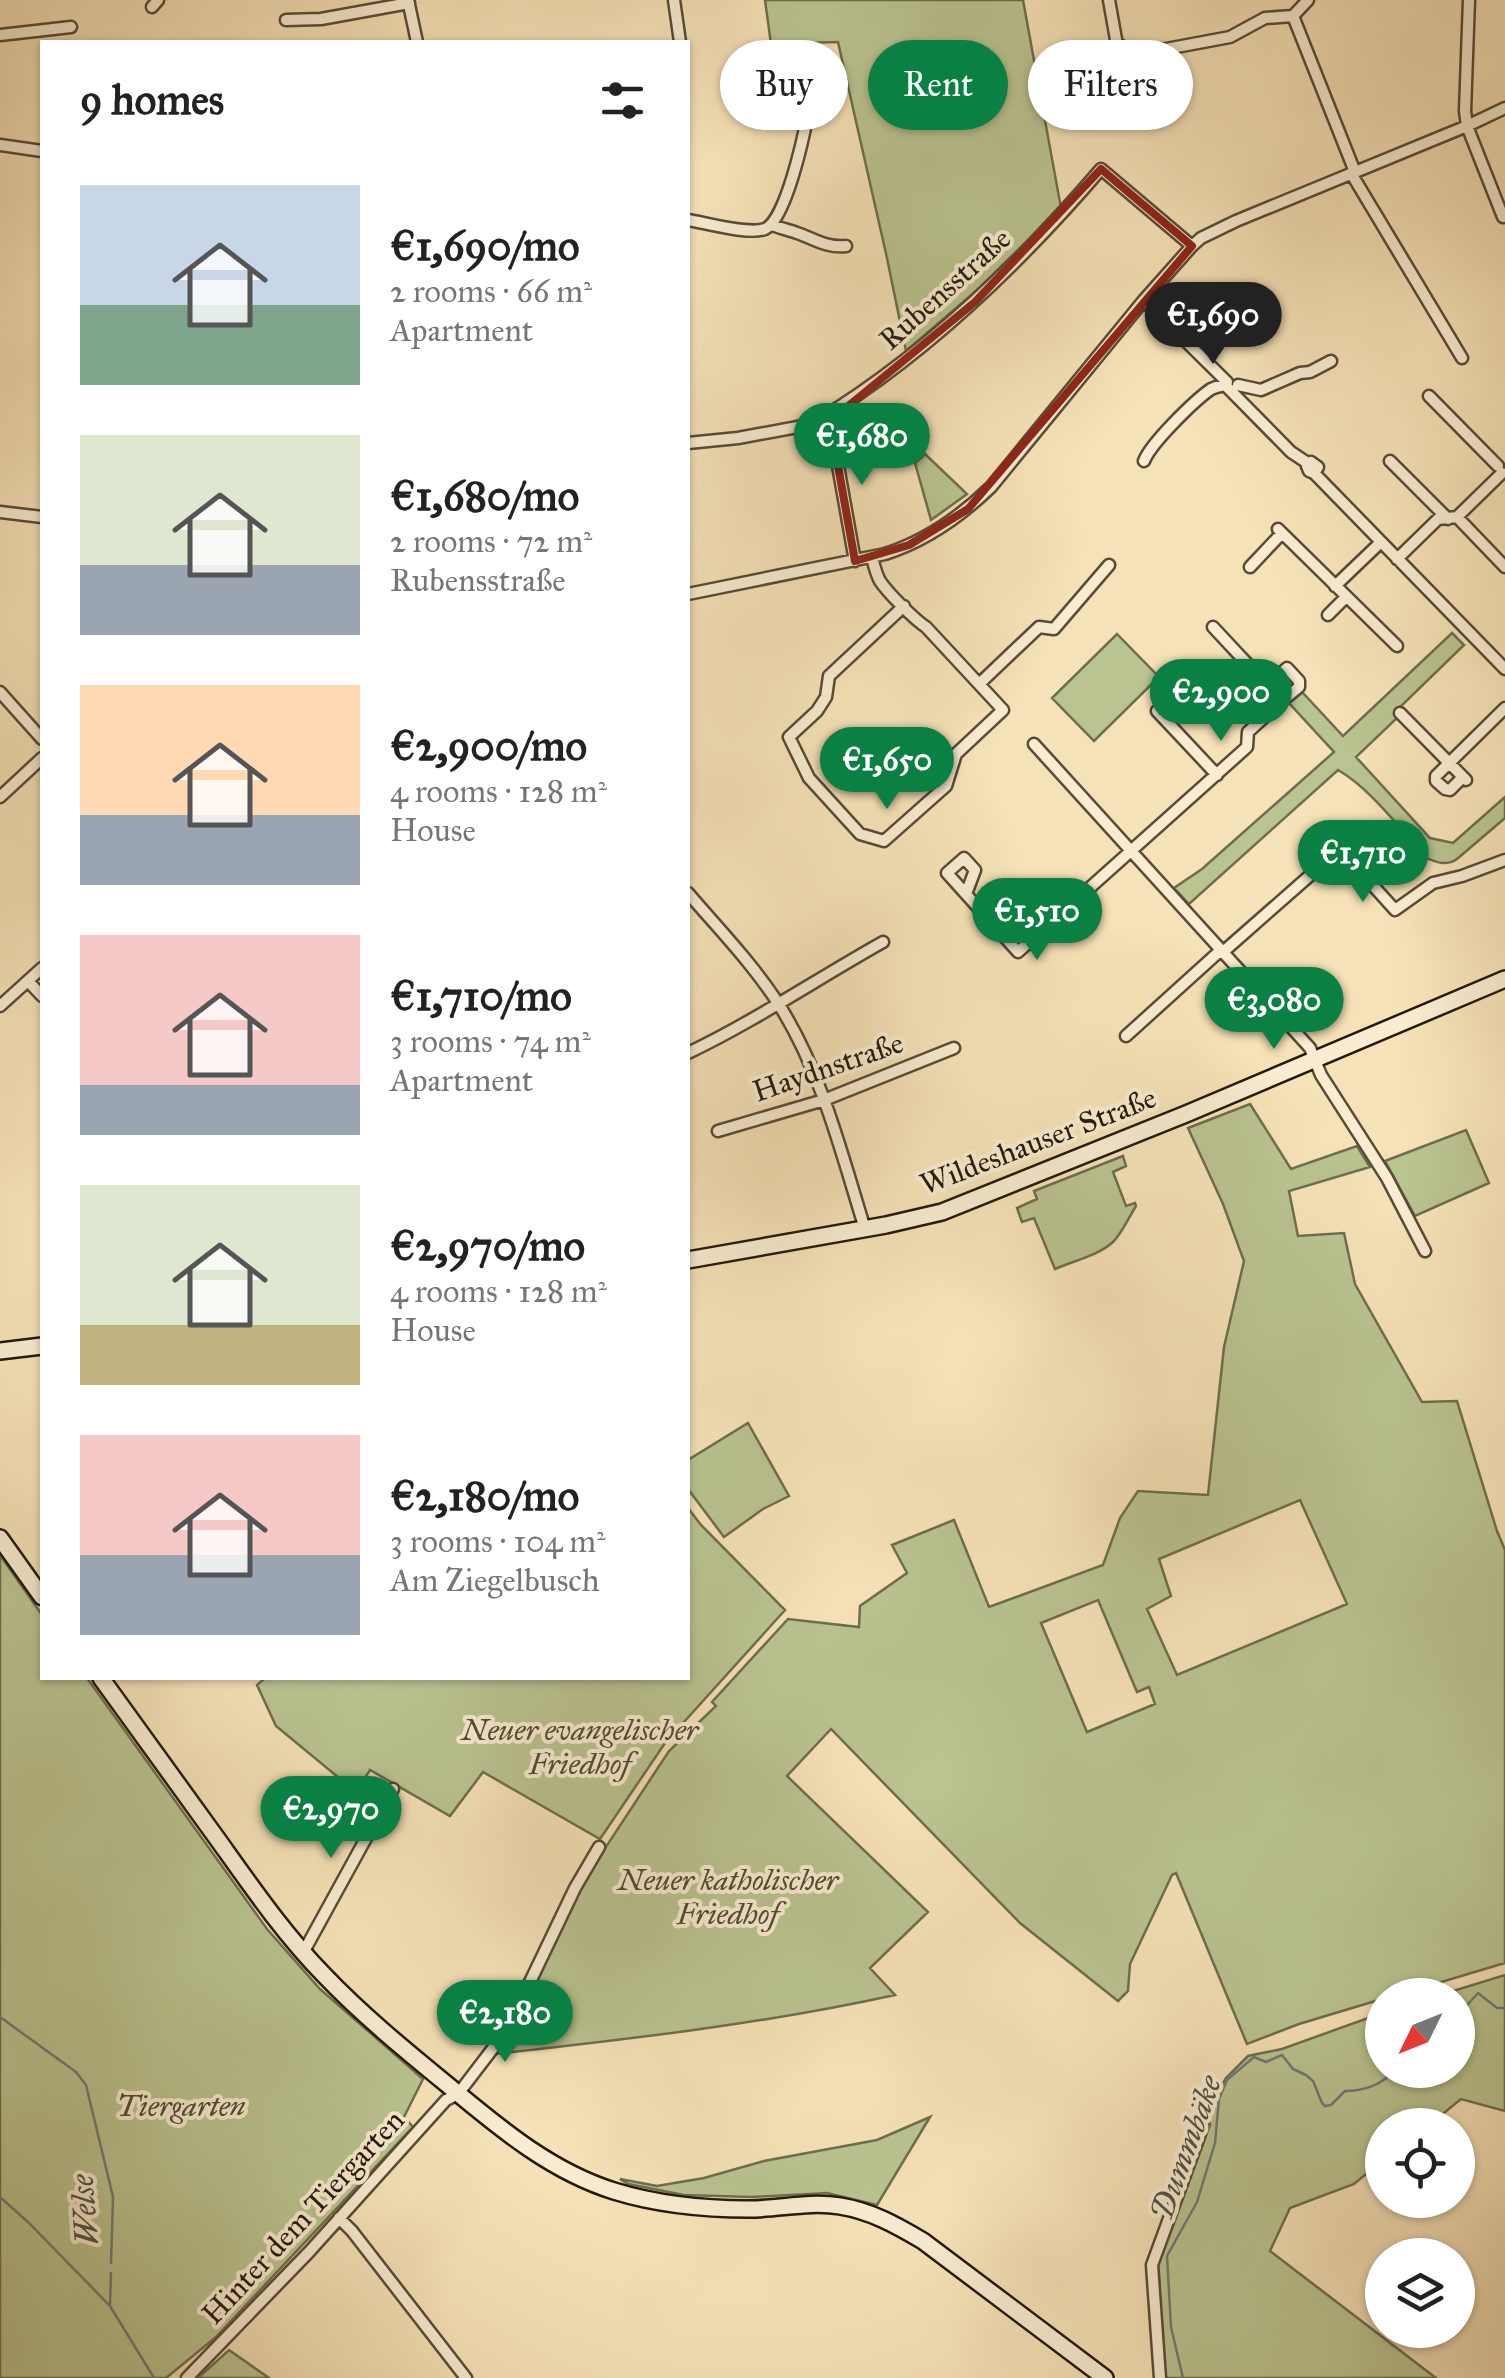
<!DOCTYPE html>
<meta charset="utf-8">
<style>
body{margin:0;font-family:"IM FELL Great Primer",serif;background:#f6f6f6;color:#222;height:100vh;display:flex;flex-direction:column;font-size:38px;white-space:nowrap}
*{box-sizing:border-box;margin:0}
p{font-size:32px;color:#767676}
.icon{flex:none;width:55px;height:55px;fill:none;stroke:currentColor;stroke-width:2;stroke-linecap:round;stroke-linejoin:round}
.map{position:relative;flex:1;overflow:hidden}
.side{position:absolute;left:40px;top:40px;width:650px;height:1640px;display:flex;flex-direction:column;background:#fff;border-radius:0px;box-shadow:0 2px 8px #0004}
.side>*{flex:none}
.hud{position:absolute;left:720px;top:40px;width:635px;height:90px;display:flex;gap:20px}
.needle{width:65px;rotate:227deg}
.buttons{position:absolute;left:1365px;top:1978px;display:grid;gap:20px}
.buttons a{display:grid;place-items:center;width:110px;height:110px;border-radius:50%;background:#fff;box-shadow:0 2px 8px #0004;font-size:50px}
.price{position:absolute;translate:-50% -85px;padding:0 22px;border-radius:35px;background:#0b8043;color:#fff;font-size:32px;line-height:65px;filter:drop-shadow(0 2px 5px #0008)}
.price::after{content:'';position:absolute;left:50%;top:60px;width:30px;height:22px;margin-left:-15px;background:inherit;clip-path:polygon(0 0,100% 0,50% 100%)}
.price.current{background:#222;color:#fff}
ul{padding:0;list-style:none}
li{display:flex;align-items:center;gap:30px;height:250px;padding:0 40px}
li span{display:grid;place-items:center;flex:none;width:280px;height:200px;border-radius:0px;color:#555}
li>.icon{margin-inline-start:auto}
span .icon{width:120px;height:120px;fill:#fffc;stroke-width:1}
li b{font-size:42px}
h2{display:flex;justify-content:space-between;align-items:center;height:120px;padding:0 40px;font-size:42px}
.tag{padding:0 35px;border-radius:45px;background:#fff;box-shadow:0 2px 8px #0004;font-size:35px;line-height:90px}
.tag.current{background:#0b8043;color:#fff}
.map>svg:first-child{display:block}
.green{fill:#bac491;stroke:#6e6e4e;stroke-width:2.5;fill-rule:evenodd}
.lines{fill:none;stroke-linecap:round;stroke-linejoin:round}
.stream{stroke:#6f7a74;stroke-width:2.5}
.minor-casing{stroke:#584b37;stroke-width:15}
.secondary-casing{stroke:#23190c;stroke-width:20}
.minor{stroke:#f9ecd1;stroke-width:10}
.secondary{stroke:#f9ecd1;stroke-width:15}
.marked{fill:none;stroke:#8f2418;stroke-width:8;stroke-linejoin:round}
.labels{text-anchor:middle;dominant-baseline:central;stroke-width:8;stroke-linejoin:round;paint-order:stroke}
.street-label{font-size:30px;fill:#23190c;stroke:#f9ecd1}
.park-label{font-size:30px;font-style:italic;fill:#504c34;stroke:#f9ecd1}
.water-label{font-size:32px;font-style:italic;fill:#4f5249;stroke:#f9ecd1}
</style>
<div class="map">
<svg width="1505" height="2378" viewBox="0 0 1505 2378">
<rect width="100%" height="100%" fill="#f6e2b8"/>
<filter id="stains"><feTurbulence type="fractalNoise" baseFrequency=".002" numOctaves="4"/><feColorMatrix values="0 0 0 0 .2 0 0 0 0 .09 0 0 0 0 .02 0 0 0 .5 -.17"/></filter>
<radialGradient id="worn" r=".72"><stop offset=".6" stop-color="#630" stop-opacity="0"/><stop offset="1" stop-color="#630" stop-opacity=".3"/></radialGradient>
<path class="green" d="M765,0H1023L1061,208L976,291L906,351L887,258L838,42L771,44Z
M925,454L967,494L931,520L915,463Z
M1452,633L1464,645L1397,710L1396,719L1356,757L1430,838L1453,843L1505,797V818L1457,859C1447,866 1437,863 1427,858C1401,830 1370,788 1338,770L1189,904L1174,888L1202,869L1334,752L1289,703L1302,692L1343,736Z
M1117,634L1159,677L1094,741L1052,698Z
M1250,1104L1291,1169L1357,1146L1370,1167L1289,1191L1298,1236L1344,1233L1355,1284L1422,1402L1457,1401L1497,1531L1505,1550V1963L1398,1995H1382V1999L1299,2024L1247,2044L1176,1873L1172,1875L1130,1964L1128,1991L1118,2001L1020,1923L831,1729L787,1776L928,1912L870,1968L895,1995C763,2024 629,2039 495,2054L573,1897L669,1751L716,1706L712,1702L788,1619L859,1627L860,1606L907,1573L892,1545L954,1520L989,1607L1103,1565L1120,1518L1138,1491L1208,1495L1224,1347L1244,1261L1223,1204L1188,1128ZM1300,1500L1347,1604L1177,1675L1147,1609L1171,1596L1159,1559ZM1098,1600L1137,1692L1149,1687L1155,1704L1087,1732L1041,1623Z
M1466,1130L1489,1183L1415,1216L1385,1161Z
M1123,1156L1126,1166L1113,1172L1126,1206L1135,1203L1136,1206C1129,1217 1123,1231 1114,1241C1100,1255 1073,1261 1055,1269L1034,1218L1022,1222L1017,1208L1037,1199L1034,1191Z
M748,1423L789,1496L763,1509L724,1537L688,1489V1460Z
M688,1508L701,1525L785,1610L665,1743L600,1839L483,1772L450,1816L370,1770L356,1792L276,1726L257,1685L265,1678H688Z
M0,1555L42,1615V1678H87L267,1929L320,1989L423,2079L404,2117L413,2127L216,2337L166,2378H0Z
M1505,1975V2111L1461,2099L1429,2125H1382V2161L1354,2184L1290,2208L1270,2251L1436,2378H1164L1158,2257L1210,2125L1209,2107L1226,2078L1248,2056L1282,2049L1382,2013V2070H1458V1995H1440Z
M930,2117L877,2205L827,2193L751,2197L684,2195L628,2184L620,2179L657,2186L704,2178L764,2161L877,2140Z
M229,2350L269,2378H198Z"/>
<g class="lines">
<path class="stream" d="M1458,2015L1478,1993L1497,2008H1505
M0,2017L76,2072L86,2085L113,2197L111,2263
M0,2197L29,2223L110,2306L154,2378
M110,2305L111,2273
M1183,2378L1171,2327L1167,2256L1197,2202L1215,2143L1219,2099L1227,2080L1254,2057L1266,2062L1282,2055L1293,2069L1306,2075L1313,2081L1322,2103L1325,2106L1331,2105L1345,2091C1363,2091 1383,2085 1394,2070"/>
<g class="minor-casing">
<path id="minor" d="M408,0L417,42
M674,0L680,42
M1109,0L1117,45
M1469,0L1465,111L1467,126L1503,217
M152,7L158,0
M1293,16L1308,0
M286,20L321,19L409,3
M0,35L71,27
M1111 52a7 7 0 1 1 14 0a7 7 0 1 1-14 0Z
M1123,57L1230,37L1265,18L1293,16L1355,172
M1097,104L1118,59
M0,145L42,151
M1351,173L1462,358
M688,220C706,223 749,235 765,229C786,220 804,135 808,113L789,109
M772,225C780,228 789,230 797,233C815,239 826,248 846,246
M1144,300L1227,382
M1238,385L1261,390L1300,373L1310,372L1331,361
M1228,388L1291,452L1309,464
M1429,396L1498,466
M688,443L738,438L830,421
M1144,461C1151,443 1194,401 1211,389C1217,386 1220,386 1226,385
M1390,461L1448,519
M1314,473L1318,467L1311,462L1307,466L1309,471L1314,473L1505,669
M0,512L42,517
M1457,517L1505,567
M1278,529L1397,646
M872,557C874,565 876,574 880,581C887,592 915,620 926,627L1003,710L956,754L946,786L884,841L860,834L809,778L789,737L817,711L826,697L829,676L904,606
M1397,559L1438,519L1457,517L1502,473
M855,561L830,421L836,409C937,344 1023,260 1101,169L1192,246
M1250,567L1282,533
M1335,586L1381,542
M688,594L885,554C926,541 960,517 991,487L1144,300L1192,246L1201,238L1236,221L1467,126L1505,108
M1328,615L1346,597
M979,684L1039,627L1054,629L1109,565
M1268,685L1287,668L1299,681V687L1282,701
M0,692L42,739
M1157,711L1217,775
M1400,713L1466,780
M1034,744L1310,1048L1321,1075L1387,1178L1425,1251
M1463,777L1450,790L1445,789L1436,781V776L1505,708
M0,797L42,758
M688,893C718,928 750,961 776,1000C821,1069 841,1152 865,1229
M966,894L975,870L964,858L947,873L1018,952L1247,747L1248,732L1282,701L1213,627
M1223,952L1340,849L1395,910L1433,883L1462,876L1505,860
M28,981L42,996
M0,1006L42,968
M1126,1036L1221,950
M688,1053C755,1021 817,979 883,942
M718,1131L824,1100L954,1048
M303,1953L393,1789
M339,2218L352,2231L466,2378
M187,2378L309,2252L446,2100L458,2094L507,2030L575,1888L599,1847
M1160,2378L1152,2265L1200,2134L1204,2102"/>
</g>
<g class="secondary-casing">
<path id="secondary" d="M688,1260L886,1225L942,1212L1186,1114L1505,979
M0,1351L42,1346
M0,1538L42,1597
M101,1678C141,1733 181,1788 221,1844C253,1889 285,1935 324,1975C364,2017 410,2054 455,2091C503,2131 553,2172 614,2191C656,2204 705,2209 749,2209C780,2209 809,2201 840,2206C871,2211 896,2225 923,2241L1105,2378"/>
</g>
<use href="#minor" class="minor"/>
<use href="#secondary" class="secondary"/>
</g>
<path class="marked" d="M1101,169L1192,246L968,509L909,545L855,561L830,421L975,302Z"/>
<g class="labels">
<g class="street-label">
<text transform="translate(945 289) rotate(-42)">Rubensstraße</text>
<text transform="translate(828 1067) rotate(-19)">Haydnstraße</text>
<text transform="translate(1038 1141) rotate(-21)">Wildeshauser Straße</text>
<text transform="translate(303 2217) rotate(-47)">Hinter dem Tiergarten</text>
</g>
<g class="park-label">
<text x="580" y="1730">Neuer evangelischer<tspan x="580" dy="34">Friedhof</tspan></text>
<text x="728" y="1880">Neuer katholischer<tspan x="728" dy="34">Friedhof</tspan></text>
<text x="181" y="2106">Tiergarten</text>
</g>
<g class="water-label">
<text transform="translate(1186 2148) rotate(-70)">Dummbäke</text>
<text transform="translate(85 2210) rotate(-95)">Welse</text>
</g>
</g>
<rect width="100%" height="100%" filter="url(#stains)"/>
<rect width="100%" height="100%" fill="url(#worn)"/>
</svg>
<div class="buttons">
<a><svg class="needle" viewBox="-14 -14 28 28"><path d="M0-13l5 13h-10z" fill="#e53935"/><path d="M0 13l5-13h-10z" fill="#767676"/></svg></a>
<a><svg class="icon" aria-label="locate" viewBox="0 0 24 24"><circle cx="12" cy="12" r="6"/><path d="M12 2v4M12 18v4M2 12h4M18 12h4"/></svg></a>
<a><svg class="icon" aria-label="layers" viewBox="0 0 24 24"><path d="M12 4l9 5-9 5-9-5zM3 14l9 5 9-5"/></svg></a>
</div>
<b class="price current" style="left:1213px;top:367px">€1,690</b>
<b class="price" style="left:862px;top:488px">€1,680</b>
<b class="price" style="left:1221px;top:744px">€2,900</b>
<b class="price" style="left:887px;top:812px">€1,650</b>
<b class="price" style="left:1363px;top:905px">€1,710</b>
<b class="price" style="left:1037px;top:963px">€1,510</b>
<b class="price" style="left:1274px;top:1052px">€3,080</b>
<b class="price" style="left:331px;top:1861px">€2,970</b>
<b class="price" style="left:505px;top:2065px">€2,180</b>
<div class="hud">
<a class="tag">Buy</a>
<a class="tag current">Rent</a>
<a class="tag">Filters</a>
</div>
<section class="side">
<h2>9 homes<svg class="icon" aria-label="filters" viewBox="0 0 24 24"><path d="M4 7h16M4 17h16"/><circle cx="9" cy="7" r="2"/><circle cx="15" cy="17" r="2"/></svg></h2>
<ul>
<li><span style="background:linear-gradient(#c9d6e8 60%,#7fa58c 0)"><svg class="icon" aria-label="home" viewBox="0 0 24 24"><path d="M3 11l9-7 9 7M6 9v11h12V9"/></svg></span><div><b>€1,690/mo</b><p>2 rooms · 66 m²</p><p>Apartment</p></div></li>
<li><span style="background:linear-gradient(#dfe7d0 65%,#9aa5b1 0)"><svg class="icon" aria-label="home" viewBox="0 0 24 24"><path d="M3 11l9-7 9 7M6 9v11h12V9"/></svg></span><div><b>€1,680/mo</b><p>2 rooms · 72 m²</p><p>Rubensstraße</p></div></li>
<li><span style="background:linear-gradient(#ffd9b3 65%,#9aa5b1 0)"><svg class="icon" aria-label="home" viewBox="0 0 24 24"><path d="M3 11l9-7 9 7M6 9v11h12V9"/></svg></span><div><b>€2,900/mo</b><p>4 rooms · 128 m²</p><p>House</p></div></li>
<li><span style="background:linear-gradient(#f6c9c9 75%,#9aa5b1 0)"><svg class="icon" aria-label="home" viewBox="0 0 24 24"><path d="M3 11l9-7 9 7M6 9v11h12V9"/></svg></span><div><b>€1,710/mo</b><p>3 rooms · 74 m²</p><p>Apartment</p></div></li>
<li><span style="background:linear-gradient(#dfe7d0 70%,#c2b280 0)"><svg class="icon" aria-label="home" viewBox="0 0 24 24"><path d="M3 11l9-7 9 7M6 9v11h12V9"/></svg></span><div><b>€2,970/mo</b><p>4 rooms · 128 m²</p><p>House</p></div></li>
<li><span style="background:linear-gradient(#f6c9c9 60%,#9aa5b1 0)"><svg class="icon" aria-label="home" viewBox="0 0 24 24"><path d="M3 11l9-7 9 7M6 9v11h12V9"/></svg></span><div><b>€2,180/mo</b><p>3 rooms · 104 m²</p><p>Am Ziegelbusch</p></div></li>
</ul>
</section>
</div>
